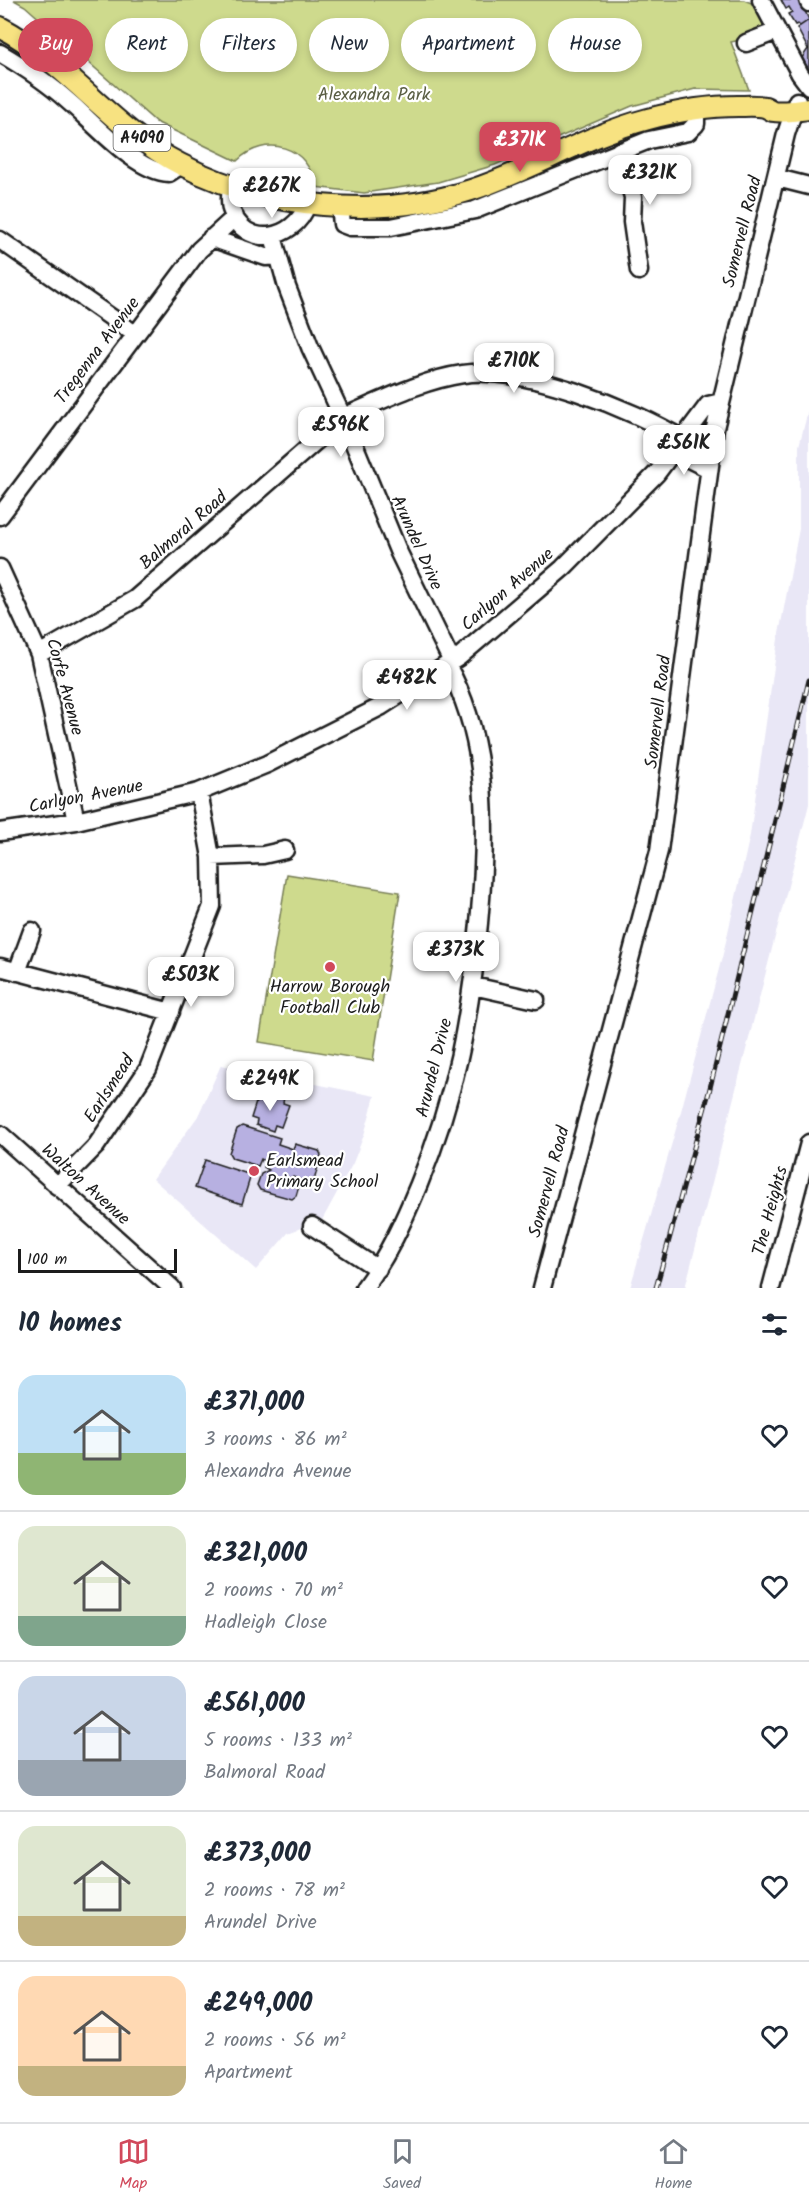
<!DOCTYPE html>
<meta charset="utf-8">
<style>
body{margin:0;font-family:Kalam,sans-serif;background:#f6f6f7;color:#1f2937;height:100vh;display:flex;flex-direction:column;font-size:22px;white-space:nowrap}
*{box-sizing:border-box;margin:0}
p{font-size:20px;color:#747a83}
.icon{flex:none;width:33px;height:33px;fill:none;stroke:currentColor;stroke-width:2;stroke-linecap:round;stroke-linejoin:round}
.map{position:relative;height:1288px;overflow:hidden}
.drawer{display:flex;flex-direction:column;background:#fff;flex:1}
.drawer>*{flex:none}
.banner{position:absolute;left:18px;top:18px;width:774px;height:54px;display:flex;gap:12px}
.scale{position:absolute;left:18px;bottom:15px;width:159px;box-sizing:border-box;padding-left:6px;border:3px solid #1c1c1c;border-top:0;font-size:16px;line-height:21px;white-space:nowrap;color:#1c1c1c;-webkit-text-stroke:4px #fff;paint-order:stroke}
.price{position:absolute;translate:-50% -51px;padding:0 14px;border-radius:12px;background:#fff;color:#222;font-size:20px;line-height:39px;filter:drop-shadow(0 2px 3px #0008)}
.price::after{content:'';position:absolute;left:50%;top:36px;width:18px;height:14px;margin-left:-9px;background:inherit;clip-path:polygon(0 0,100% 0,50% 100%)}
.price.selected{background:#d1495b;color:#fff}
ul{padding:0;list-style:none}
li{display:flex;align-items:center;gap:18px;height:150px;padding:0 18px}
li+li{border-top:2px solid #e0e1e3}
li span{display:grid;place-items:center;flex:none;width:168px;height:120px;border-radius:18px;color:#555}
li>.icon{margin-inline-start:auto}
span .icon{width:72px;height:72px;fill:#fffc;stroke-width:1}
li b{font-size:26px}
h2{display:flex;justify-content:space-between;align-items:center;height:72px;padding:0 18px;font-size:26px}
.pill{padding:0 21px;border-radius:27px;background:#fff;box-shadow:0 3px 9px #0003;font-size:21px;line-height:54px}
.pill.selected{background:#d1495b;color:#fff}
.tab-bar{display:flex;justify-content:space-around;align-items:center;height:84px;border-top:2px solid #e0e1e3;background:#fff;font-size:16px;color:#747a83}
.tab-bar a{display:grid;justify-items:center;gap:3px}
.tab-bar .selected{color:#d1495b}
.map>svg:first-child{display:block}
.built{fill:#e9e7f6}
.green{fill:#ceda8d;stroke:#757b54;stroke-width:1.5}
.building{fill:#b7b0e1;stroke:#1c1c1c;stroke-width:1.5}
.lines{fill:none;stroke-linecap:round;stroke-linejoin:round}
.minor-casing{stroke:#1c1c1c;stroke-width:21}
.major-casing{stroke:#1c1c1c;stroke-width:24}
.minor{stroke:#fff;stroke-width:16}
.major{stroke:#f7e281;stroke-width:20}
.rail-casing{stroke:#1c1c1c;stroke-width:5}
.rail{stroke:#fff;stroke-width:3;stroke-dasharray:9;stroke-linecap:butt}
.poi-dot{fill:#d1495b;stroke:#fff;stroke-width:2}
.labels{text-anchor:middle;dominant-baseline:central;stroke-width:4.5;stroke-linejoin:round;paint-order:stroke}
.shield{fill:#fff;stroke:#606060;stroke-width:1.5}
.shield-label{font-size:16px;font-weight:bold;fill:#1c1c1c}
.park-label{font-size:18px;fill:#5a5e44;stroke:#fff}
.street-label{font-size:18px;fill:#1c1c1c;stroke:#fff}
.poi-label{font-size:18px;fill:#1c1c1c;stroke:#fff}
</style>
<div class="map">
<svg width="809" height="1288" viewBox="0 0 809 1288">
<rect width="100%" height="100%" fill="#fff"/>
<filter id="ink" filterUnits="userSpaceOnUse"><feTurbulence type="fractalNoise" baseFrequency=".0167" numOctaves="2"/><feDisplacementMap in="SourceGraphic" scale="12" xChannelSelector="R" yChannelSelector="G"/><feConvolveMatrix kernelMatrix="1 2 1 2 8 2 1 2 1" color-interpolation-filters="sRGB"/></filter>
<g filter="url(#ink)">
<path class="built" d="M809,407V804L685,1288H630L680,1115L724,950L750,835L778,639L799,529V446Z
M221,1065L375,1096L364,1135L353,1163L320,1224L310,1231L301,1228L288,1233L256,1270L153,1179L198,1116Z"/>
<path class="green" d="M14,0H744L764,8L774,32L731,42L749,90L695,89L632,106L495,165L438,182L364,193L315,187C310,146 265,133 237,161L156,122L25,6Z
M287,874L400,892L373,1061L259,1042Z"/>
<path class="building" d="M781,0H800L809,20L800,26L798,24L795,25L788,14L792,12L789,7L786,9Z
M809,20V71L803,76L797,65L808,49L797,28Z
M273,1093L284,1097L283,1103L289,1105L281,1127L275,1125L273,1131L256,1125L257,1120L251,1118L258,1096L271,1100Z
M242,1126L280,1138L278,1144L293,1149L295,1144L319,1151L321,1155L314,1181L308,1183L293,1177L289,1178L299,1186L296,1196L292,1199L260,1190L257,1185L261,1174L269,1170L264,1167L265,1161L261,1159L258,1166L232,1158L229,1153L237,1129Z
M205,1160L251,1175L242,1204L195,1188Z"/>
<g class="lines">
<g class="minor-casing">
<path id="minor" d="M761,0L800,74L809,86
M808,0L809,3
M746,43L777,31
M0,53C24,67 47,82 68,101C93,122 136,172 169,173L181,165
M619,151L633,197L632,222L639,271
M777,178L809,186
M231,185C230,193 229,201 231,209C244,250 294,241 307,205
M340,207L342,224L350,227H391L475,210L649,140L688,132L696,124V109
M273,236L287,287L310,347L345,422L399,553L452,662
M211,238L266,257L278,256
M0,240L135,334
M343,417C381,401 422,380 463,374C523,365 633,409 684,440
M675,452L709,469
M0,516L199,250L235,217
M0,568L39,654L76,821
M39,654L135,599L323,435L345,422
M0,832L76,821L199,792L267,764L382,706L459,657L563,568L657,473L708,405L721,402
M211,857L263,855L285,850
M0,967L171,1012
M17,972L32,931
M473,986L536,1000
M0,1134L172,1288
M57,1186L96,1146L148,1069L212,906L211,857L199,792
M312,1226L378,1269
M364,1288C388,1256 404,1220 419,1184C456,1094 470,1019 479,923C487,838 491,743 447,665
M542,1288L659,851L715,428L786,134L797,101
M771,1288L809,1143"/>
</g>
<g class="major-casing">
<path id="major" d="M0,27C67,62 113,130 180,164C266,209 379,220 471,190C532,170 587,135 648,119C678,111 707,106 738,106C746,106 757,105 765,107C768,108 770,110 773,111C784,113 798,110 809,109"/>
</g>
<use href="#minor" class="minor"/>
<use href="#major" class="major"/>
<g class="rail-casing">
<path id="rail" d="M656,1288L709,1092L809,680"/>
</g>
<use href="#rail" class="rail"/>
</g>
</g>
<g class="poi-dot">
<circle cx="330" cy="967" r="6"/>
<circle cx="254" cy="1171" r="6"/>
</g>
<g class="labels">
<rect class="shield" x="113.5" y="125" width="57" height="26" rx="4.5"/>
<g class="shield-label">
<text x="142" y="138">A4090</text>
</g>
<g class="park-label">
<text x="374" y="95">Alexandra Park</text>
</g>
<g class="street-label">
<text transform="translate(743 232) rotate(-76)">Somervell Road</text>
<text transform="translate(98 351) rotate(-53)">Tregenna Avenue</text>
<text transform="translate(184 531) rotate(-41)">Balmoral Road</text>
<text transform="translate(416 543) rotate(66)">Arundel Drive</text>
<text transform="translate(508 590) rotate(-41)">Carlyon Avenue</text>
<text transform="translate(64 687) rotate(75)">Corfe Avenue</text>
<text transform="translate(659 712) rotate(-83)">Somervell Road</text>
<text transform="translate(86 797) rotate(-11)">Carlyon Avenue</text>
<text transform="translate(435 1068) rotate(-76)">Arundel Drive</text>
<text transform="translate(110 1089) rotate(-57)">Earlsmead</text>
<text transform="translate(550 1182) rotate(-75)">Somervell Road</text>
<text transform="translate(85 1185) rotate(42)">Walton Avenue</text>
<text transform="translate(771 1211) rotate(-75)">The Heights</text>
</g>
<g class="poi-label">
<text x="330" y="987">Harrow Borough<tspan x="330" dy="21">Football Club</tspan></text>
<text x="266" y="1161" text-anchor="start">Earlsmead<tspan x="266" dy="21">Primary School</tspan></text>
</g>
</g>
</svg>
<div class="scale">100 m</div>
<b class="price selected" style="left:520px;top:173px">£371K</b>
<b class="price" style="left:650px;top:206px">£321K</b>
<b class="price" style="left:272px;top:219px">£267K</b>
<b class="price" style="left:514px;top:394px">£710K</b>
<b class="price" style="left:341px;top:458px">£596K</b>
<b class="price" style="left:684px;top:476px">£561K</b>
<b class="price" style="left:407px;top:711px">£482K</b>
<b class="price" style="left:456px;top:983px">£373K</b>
<b class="price" style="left:191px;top:1008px">£503K</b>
<b class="price" style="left:270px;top:1112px">£249K</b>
<div class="banner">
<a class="pill selected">Buy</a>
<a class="pill">Rent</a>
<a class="pill">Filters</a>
<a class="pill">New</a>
<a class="pill">Apartment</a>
<a class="pill">House</a>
</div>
</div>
<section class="drawer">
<h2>10 homes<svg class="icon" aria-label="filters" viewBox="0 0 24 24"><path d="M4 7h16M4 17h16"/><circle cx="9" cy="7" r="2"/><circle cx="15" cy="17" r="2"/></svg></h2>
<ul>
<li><span style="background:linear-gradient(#bfe0f5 65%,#8fb573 0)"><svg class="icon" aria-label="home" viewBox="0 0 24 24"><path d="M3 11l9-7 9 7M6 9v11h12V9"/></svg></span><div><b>£371,000</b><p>3 rooms · 86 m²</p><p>Alexandra Avenue</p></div><svg class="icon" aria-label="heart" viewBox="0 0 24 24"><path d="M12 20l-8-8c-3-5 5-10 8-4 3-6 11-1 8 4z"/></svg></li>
<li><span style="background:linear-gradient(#dfe7d0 75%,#7fa58c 0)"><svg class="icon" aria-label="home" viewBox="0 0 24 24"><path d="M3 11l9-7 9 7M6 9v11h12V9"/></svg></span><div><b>£321,000</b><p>2 rooms · 70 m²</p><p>Hadleigh Close</p></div><svg class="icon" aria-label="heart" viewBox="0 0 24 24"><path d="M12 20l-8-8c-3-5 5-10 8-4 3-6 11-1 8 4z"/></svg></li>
<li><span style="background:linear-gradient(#c9d6e8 70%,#9aa5b1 0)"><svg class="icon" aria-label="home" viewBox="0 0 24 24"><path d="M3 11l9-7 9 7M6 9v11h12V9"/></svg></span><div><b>£561,000</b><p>5 rooms · 133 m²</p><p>Balmoral Road</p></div><svg class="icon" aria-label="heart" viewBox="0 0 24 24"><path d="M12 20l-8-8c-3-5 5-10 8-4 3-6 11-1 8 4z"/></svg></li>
<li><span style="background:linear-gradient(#dfe7d0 75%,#c2b280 0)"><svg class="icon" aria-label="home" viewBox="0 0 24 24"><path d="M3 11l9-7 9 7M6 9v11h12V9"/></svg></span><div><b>£373,000</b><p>2 rooms · 78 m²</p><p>Arundel Drive</p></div><svg class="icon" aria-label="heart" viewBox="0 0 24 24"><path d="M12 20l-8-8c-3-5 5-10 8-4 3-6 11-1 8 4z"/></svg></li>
<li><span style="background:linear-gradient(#ffd9b3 75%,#c2b280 0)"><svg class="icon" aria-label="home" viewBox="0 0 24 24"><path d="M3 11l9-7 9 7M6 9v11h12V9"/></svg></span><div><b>£249,000</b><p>2 rooms · 56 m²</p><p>Apartment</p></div><svg class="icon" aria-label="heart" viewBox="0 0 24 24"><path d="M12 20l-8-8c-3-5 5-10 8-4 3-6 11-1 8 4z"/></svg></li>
</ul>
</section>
<nav class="tab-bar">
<a class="selected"><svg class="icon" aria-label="map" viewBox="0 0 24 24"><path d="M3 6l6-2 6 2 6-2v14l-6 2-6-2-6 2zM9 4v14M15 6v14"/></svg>Map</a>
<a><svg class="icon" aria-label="saved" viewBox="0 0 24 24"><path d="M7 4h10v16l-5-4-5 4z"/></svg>Saved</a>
<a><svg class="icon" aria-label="home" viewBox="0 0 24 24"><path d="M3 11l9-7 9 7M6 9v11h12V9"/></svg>Home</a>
</nav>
